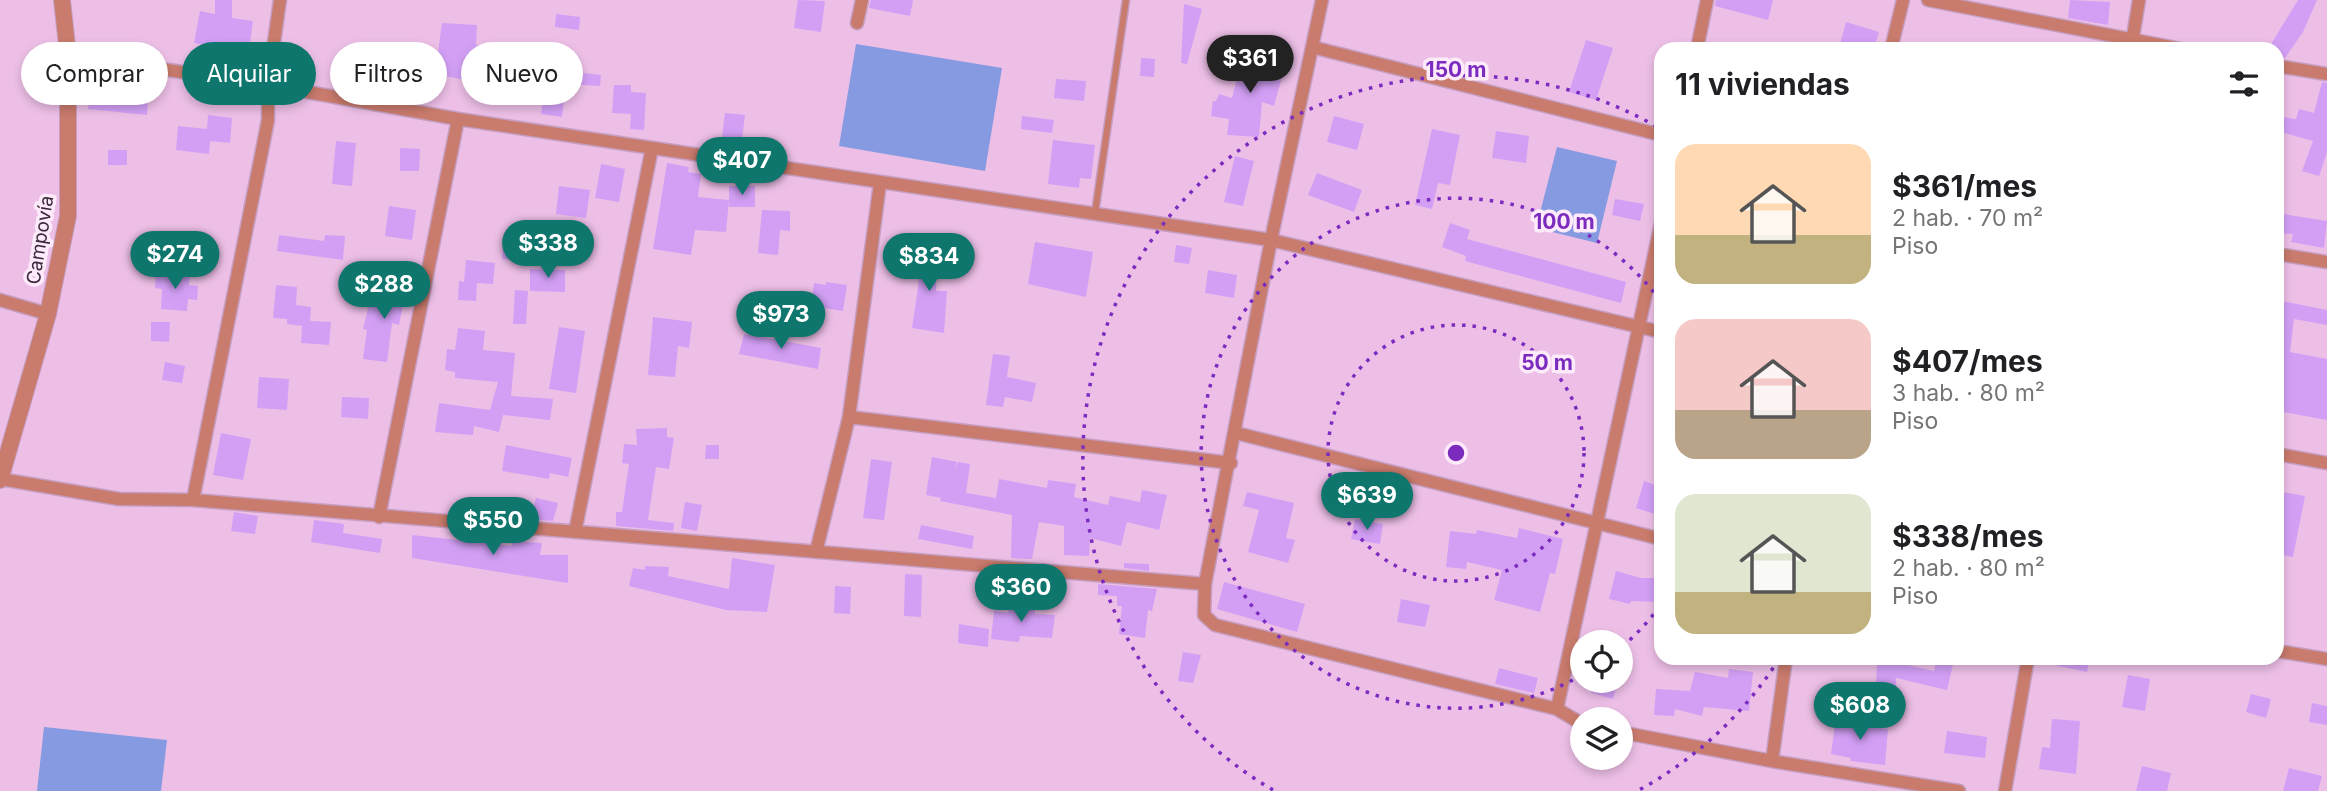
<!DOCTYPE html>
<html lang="es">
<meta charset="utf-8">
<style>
body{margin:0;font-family:Inter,sans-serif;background:#f6f6f6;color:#202124;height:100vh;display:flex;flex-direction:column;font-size:26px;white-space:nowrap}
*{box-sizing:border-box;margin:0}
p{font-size:23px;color:#757577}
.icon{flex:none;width:38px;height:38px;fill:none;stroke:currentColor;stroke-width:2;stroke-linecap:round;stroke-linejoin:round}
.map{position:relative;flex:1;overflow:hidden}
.details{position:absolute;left:1654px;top:42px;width:630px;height:623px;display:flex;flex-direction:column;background:#fff;border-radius:21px;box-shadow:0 4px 10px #0003}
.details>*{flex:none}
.hud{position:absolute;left:21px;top:42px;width:665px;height:63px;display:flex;gap:14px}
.buttons{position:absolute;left:1570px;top:630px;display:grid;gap:14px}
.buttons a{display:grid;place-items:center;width:63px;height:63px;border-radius:50%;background:#fff;box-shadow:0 4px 10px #0003;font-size:35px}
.price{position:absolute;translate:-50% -60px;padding:0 16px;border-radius:24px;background:#0f766e;color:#fff;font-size:23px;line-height:46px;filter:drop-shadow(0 2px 4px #0008)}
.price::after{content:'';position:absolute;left:50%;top:42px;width:21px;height:16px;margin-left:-10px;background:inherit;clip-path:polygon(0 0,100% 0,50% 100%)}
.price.active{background:#222;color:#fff}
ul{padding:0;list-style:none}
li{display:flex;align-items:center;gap:21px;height:175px;padding:0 21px}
li span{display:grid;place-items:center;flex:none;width:196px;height:140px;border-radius:21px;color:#555}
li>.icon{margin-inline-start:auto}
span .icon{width:84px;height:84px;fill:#fffc;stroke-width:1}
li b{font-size:30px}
h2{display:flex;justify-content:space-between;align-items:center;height:84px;padding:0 21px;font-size:30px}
.pill{padding:0 24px;border-radius:32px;background:#fff;box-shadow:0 4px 10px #0003;font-size:24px;line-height:63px}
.pill.active{background:#0f766e;color:#fff}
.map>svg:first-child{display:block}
.green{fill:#859ae0}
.building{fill:#d29ff5}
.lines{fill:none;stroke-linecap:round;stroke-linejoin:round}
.service-casing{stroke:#c69ec1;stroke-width:9}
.minor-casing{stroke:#c69ec1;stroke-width:15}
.tertiary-casing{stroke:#c69ec1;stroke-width:18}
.service{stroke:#c97b6d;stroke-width:6}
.minor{stroke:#c97b6d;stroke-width:12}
.tertiary{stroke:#c97b6d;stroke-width:16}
.ring{fill:none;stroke:#7b2cbf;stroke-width:3.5;stroke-dasharray:3.5 7}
.labels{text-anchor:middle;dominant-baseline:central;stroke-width:7;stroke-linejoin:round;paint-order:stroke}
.street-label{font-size:19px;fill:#3b2a39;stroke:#fdeafa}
.centre{fill:#7b2cbf;stroke:#fdeafa;stroke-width:3.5}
.ring-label{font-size:21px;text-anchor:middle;font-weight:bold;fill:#7b2cbf;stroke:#fdeafa;stroke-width:7;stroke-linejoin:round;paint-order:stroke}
</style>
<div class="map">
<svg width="2327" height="791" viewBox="0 0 2327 791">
<rect width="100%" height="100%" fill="#edbfe7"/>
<path class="green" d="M856,44L1002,68L985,171L839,146Z
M1557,147L1617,161L1597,243L1536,228Z
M44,727L167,740L161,791H37Z"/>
<path class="building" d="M215,0H232V18L253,21L248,58L224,55L225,48L194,43L200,11L215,14Z
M798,0L825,1L821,32L794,28Z
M871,0H913L910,16L869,8Z
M1716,0H1773L1768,20L1715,6Z
M2070,0L2110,2L2108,25L2068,18Z
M2298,0H2317L2303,32L2285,58L2277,54V49H2268Z
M1184,4L1202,9L1187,64L1181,63Z
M556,14L580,17L579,30L555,27Z
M1846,22L1879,32L1874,49H1856L1840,44Z
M442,23L477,25L476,45L489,46L484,85L465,83V80L435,74Z
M1263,40L1279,44L1270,75L1282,77L1274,106L1262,102L1259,137L1227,135L1229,119L1211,116L1213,101H1216L1219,94L1232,98L1240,67L1255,70Z
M1586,40L1613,48L1596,100L1569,92Z
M1141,58L1155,59L1154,77L1140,76Z
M547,69L601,75L600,86L566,84L562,117L541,114Z
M1056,79L1086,81L1084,101L1054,98Z
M2322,82L2327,83V152L2319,176L2302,171L2313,141L2277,131V116L2296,119L2299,109L2314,113Z
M614,85H631V92L646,93L644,130L630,129L631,114L612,113Z
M91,89L148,98L147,115L88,109Z
M725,113L745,115L741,148L721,146Z
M208,115L232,118L230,143L210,141L209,154L176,150L178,126L207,129Z
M1022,116L1054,120L1052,133L1021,129Z
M1334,116L1364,124L1357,150L1327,142Z
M1432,129L1460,135L1450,185L1438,183L1432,209L1415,205Z
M1496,131L1529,136L1526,163L1492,158Z
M1053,140L1095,145L1091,179L1080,178L1079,188L1048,184Z
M336,141L356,143L352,186L332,184Z
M400,148L420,149L419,171H400Z
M108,150H127V165H108Z
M1235,156L1254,161L1243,206L1224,202Z
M667,163L689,167L688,172L701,174L698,197L729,200L726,232L695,230L691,255L653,249Z
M601,164L625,169L619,202L595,198Z
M1317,173L1362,190L1354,212L1308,195Z
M559,186L590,190L586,218L556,214Z
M729,186H755V207H729Z
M1615,199L1644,204L1640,221L1612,215Z
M389,206L416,210L412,240L385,236Z
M762,210L790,211V231L780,230L778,255L758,253Z
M2277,213L2327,221L2324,248L2291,242L2293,234L2277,233Z
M1450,223L1470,230L1467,239L1626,282L1621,303L1465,261L1466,256L1442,247Z
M504,232L518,233L516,260L502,259Z
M279,235L324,241L325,235L345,236L343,260L277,251Z
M921,239L936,241V291H947L944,333L912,328L918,288Z
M1035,242L1093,252L1086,297L1028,284Z
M1176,245L1192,248L1189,264L1174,262Z
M466,260L495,263L493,284L477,283L476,301L458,300L459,281L464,282Z
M530,269L565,270V292L530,291Z
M1208,270L1237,275L1234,298L1205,293Z
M156,271L190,277L189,285L198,286L197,300L188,299L187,311L161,309L162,289L155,288Z
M826,282L847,285L843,311L811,306L814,283L826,285Z
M276,285L297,287L296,305L311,307L310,321L331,322L329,345L301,343L302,326L287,324V319L273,318Z
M382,286L411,288L409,305L403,304L399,325L392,323L387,362L363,359L367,330L363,329L370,300L380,302Z
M515,290L528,291L526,324H513Z
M2277,300L2327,310V325L2294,319L2290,352L2327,359V420L2277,411Z
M653,317L692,322L689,348L678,346L675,377L648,375Z
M151,322H170L169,342L151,341Z
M559,327L585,331L576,393L549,389Z
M458,328L485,331L483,350L515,353L511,396L553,399L550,420L503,415L499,432L474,426L473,435L435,432L439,403L490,410L498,382L455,378V372L445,370L447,349L455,350Z
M744,334L821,348L818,369L739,354Z
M993,354L1010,356L1007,377L1036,383L1032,402L1005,397L1003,407L986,405Z
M165,362L185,366L182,383L162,380Z
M259,377L289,379L287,410L257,408Z
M342,397L369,398L368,419L341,417Z
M667,428V437L674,438L669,469L656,467L648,520L674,523L673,531L616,526V512H622L629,464L622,463L624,444L637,445L636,429Z
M221,433L251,439L243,480L213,475Z
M506,445L572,458L568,477L550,473L549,479L502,471Z
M706,445H719V459H705Z
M932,457L957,462L955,471L958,462L970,464L966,493L996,498L999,479L1047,488L1048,480L1076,484L1074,497L1108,505L1110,496L1140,502L1142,490L1167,495L1159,530L1127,522L1121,546L1090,538L1089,556L1064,555V526L1039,522L1032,559L1011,558L1012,515L940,501L941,498L926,495Z
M871,459L892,462L884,520L863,518Z
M1644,481L1661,487V516L1636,508Z
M2277,491L2305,496L2293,557L2277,554Z
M1247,492L1294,503L1286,538L1295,540L1288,563L1248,552L1259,510L1243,506Z
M536,498L558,503L553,521L530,519Z
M685,502L702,505L697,531L681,528Z
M234,512L258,516L255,534L231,531Z
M1355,519L1383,524L1380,544L1351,539Z
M314,520L344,524L343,533L382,539L380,553L311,542Z
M921,525L974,536L972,549L918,539Z
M1519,528L1563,539L1555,574L1550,573L1540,612L1494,600L1502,570L1467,562L1466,569L1446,567L1450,531L1476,534L1477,530L1517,538Z
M412,535L512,546V541L542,543L540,555H568V583L412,558Z
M732,558L775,565L767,612L726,610L629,586L633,568L645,570V566L669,567L668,576L729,589Z
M1124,563L1149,564V571L1124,568Z
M1616,571L1641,578H1661V602L1631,601L1630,604L1609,599Z
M905,574L922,575L921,617L904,616Z
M1224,582L1305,604L1297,632L1217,609Z
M1098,584L1157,589L1152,611L1148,610L1145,638L1119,634L1122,606H1117V596L1098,595Z
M835,586L851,587L850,614L834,613Z
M1401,599L1430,605L1425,627L1397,622Z
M1008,603L1035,605V614L1055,615L1052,638L1020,636L1019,642L991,639L994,611L1008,613Z
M959,624L989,629L988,647L958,643Z
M1183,652L1201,655L1193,683L1178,681Z
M1877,658H1896L1895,662L1934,671L1937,658L1954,660L1947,690L1896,678V697L1876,696Z
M2050,658H2090L2087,672L2049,664Z
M1499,668L1538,678L1534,693L1495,684Z
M1729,669L1753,672L1749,711L1704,707L1702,716L1675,709L1674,716L1654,715L1656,689L1690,691L1695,672L1728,678Z
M2128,675L2150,679L2145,711L2122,707Z
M1595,681H1618L1613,699L1591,693Z
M2251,694L2271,699L2266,718L2246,712Z
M2312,703L2327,706V725L2309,722Z
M1836,717L1858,720L1857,726L1888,729L1885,765L1850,761L1851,758L1831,754Z
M2052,719L2080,721L2076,774L2039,769L2042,747L2050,748Z
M1947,731L1987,737L1985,758L1944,753Z
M2142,766L2171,773L2167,791H2136Z
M2289,768L2322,776L2318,791H2283Z"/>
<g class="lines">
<g class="service-casing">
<path id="service" d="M1095,213L1126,0"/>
</g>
<g class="minor-casing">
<path id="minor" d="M1322,0L1271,240L1205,584L1204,615L1215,625L1557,709L1582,724
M1928,0L2181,49
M857,23L862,0
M1312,47L1661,135
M1697,49L1707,0
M1891,49L1903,0
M2131,49L2139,0
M68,55L268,85L458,119L1271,240L1661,332
M2277,66L2327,74
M2277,254L2327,262
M0,300L48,314
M849,417L1231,463
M1236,433L1661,539
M2277,454L2327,463
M0,479L119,499L193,500L1205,584
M193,500L268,120V85L280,0
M379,517L458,119
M575,532L652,148
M816,552L849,417L880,183
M2277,651L2327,659
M1557,709L1661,223
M1620,732L1777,762L1959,791
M1772,761L1786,658
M2005,791L2028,658"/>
</g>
<g class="tertiary-casing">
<path id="tertiary" d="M0,480L48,314L68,216V55L62,0"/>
</g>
<use href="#service" class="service"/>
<use href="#minor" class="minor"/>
<use href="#tertiary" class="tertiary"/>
</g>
<g class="ring">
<circle cx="1456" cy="453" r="128"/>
<path d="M1660 606A255 255 0 0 1 1622 647M1582 675A255 255 0 1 1 1660 300"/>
<path d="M1779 659A383 383 0 0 1 1639 790M1273 790A383 383 0 1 1 1659 128"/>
</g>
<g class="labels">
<g class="street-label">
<text transform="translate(40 240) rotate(-81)">Campovía</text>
</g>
</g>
<circle cx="1456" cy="453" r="10" class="centre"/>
<g class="ring-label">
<text x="1456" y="77">150 m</text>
<text x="1564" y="229">100 m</text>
<text x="1547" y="370">50 m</text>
</g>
</svg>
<div class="buttons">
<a><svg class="icon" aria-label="locate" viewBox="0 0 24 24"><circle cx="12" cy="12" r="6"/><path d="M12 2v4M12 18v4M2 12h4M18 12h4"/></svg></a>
<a><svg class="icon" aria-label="layers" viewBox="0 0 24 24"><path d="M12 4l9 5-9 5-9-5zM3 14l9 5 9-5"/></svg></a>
</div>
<b class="price active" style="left:1250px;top:95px">$361</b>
<b class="price" style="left:742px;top:197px">$407</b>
<b class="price" style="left:548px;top:280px">$338</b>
<b class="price" style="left:175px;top:291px">$274</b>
<b class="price" style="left:929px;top:293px">$834</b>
<b class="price" style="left:384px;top:321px">$288</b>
<b class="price" style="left:781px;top:351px">$973</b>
<b class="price" style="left:1367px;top:532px">$639</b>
<b class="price" style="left:493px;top:557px">$550</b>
<b class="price" style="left:1021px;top:624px">$360</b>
<b class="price" style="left:1860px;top:742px">$608</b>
<div class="hud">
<a class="pill">Comprar</a>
<a class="pill active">Alquilar</a>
<a class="pill">Filtros</a>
<a class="pill">Nuevo</a>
</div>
<section class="details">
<h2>11 viviendas<svg class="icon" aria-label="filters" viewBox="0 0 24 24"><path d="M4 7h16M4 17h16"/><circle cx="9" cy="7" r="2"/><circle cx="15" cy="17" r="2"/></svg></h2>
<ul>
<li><span style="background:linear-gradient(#ffd9b3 65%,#c2b280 0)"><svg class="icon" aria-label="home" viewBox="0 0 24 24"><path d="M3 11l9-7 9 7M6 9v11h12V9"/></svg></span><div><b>$361/mes</b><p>2 hab. · 70 m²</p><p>Piso</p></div></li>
<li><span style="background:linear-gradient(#f6c9c9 65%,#b9a48a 0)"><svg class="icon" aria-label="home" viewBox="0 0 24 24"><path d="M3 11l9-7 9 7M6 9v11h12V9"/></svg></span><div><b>$407/mes</b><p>3 hab. · 80 m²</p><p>Piso</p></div></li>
<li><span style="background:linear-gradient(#dfe7d0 70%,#c2b280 0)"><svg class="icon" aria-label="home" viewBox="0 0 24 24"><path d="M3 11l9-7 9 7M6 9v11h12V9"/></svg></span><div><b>$338/mes</b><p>2 hab. · 80 m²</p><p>Piso</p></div></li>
</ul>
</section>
</div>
